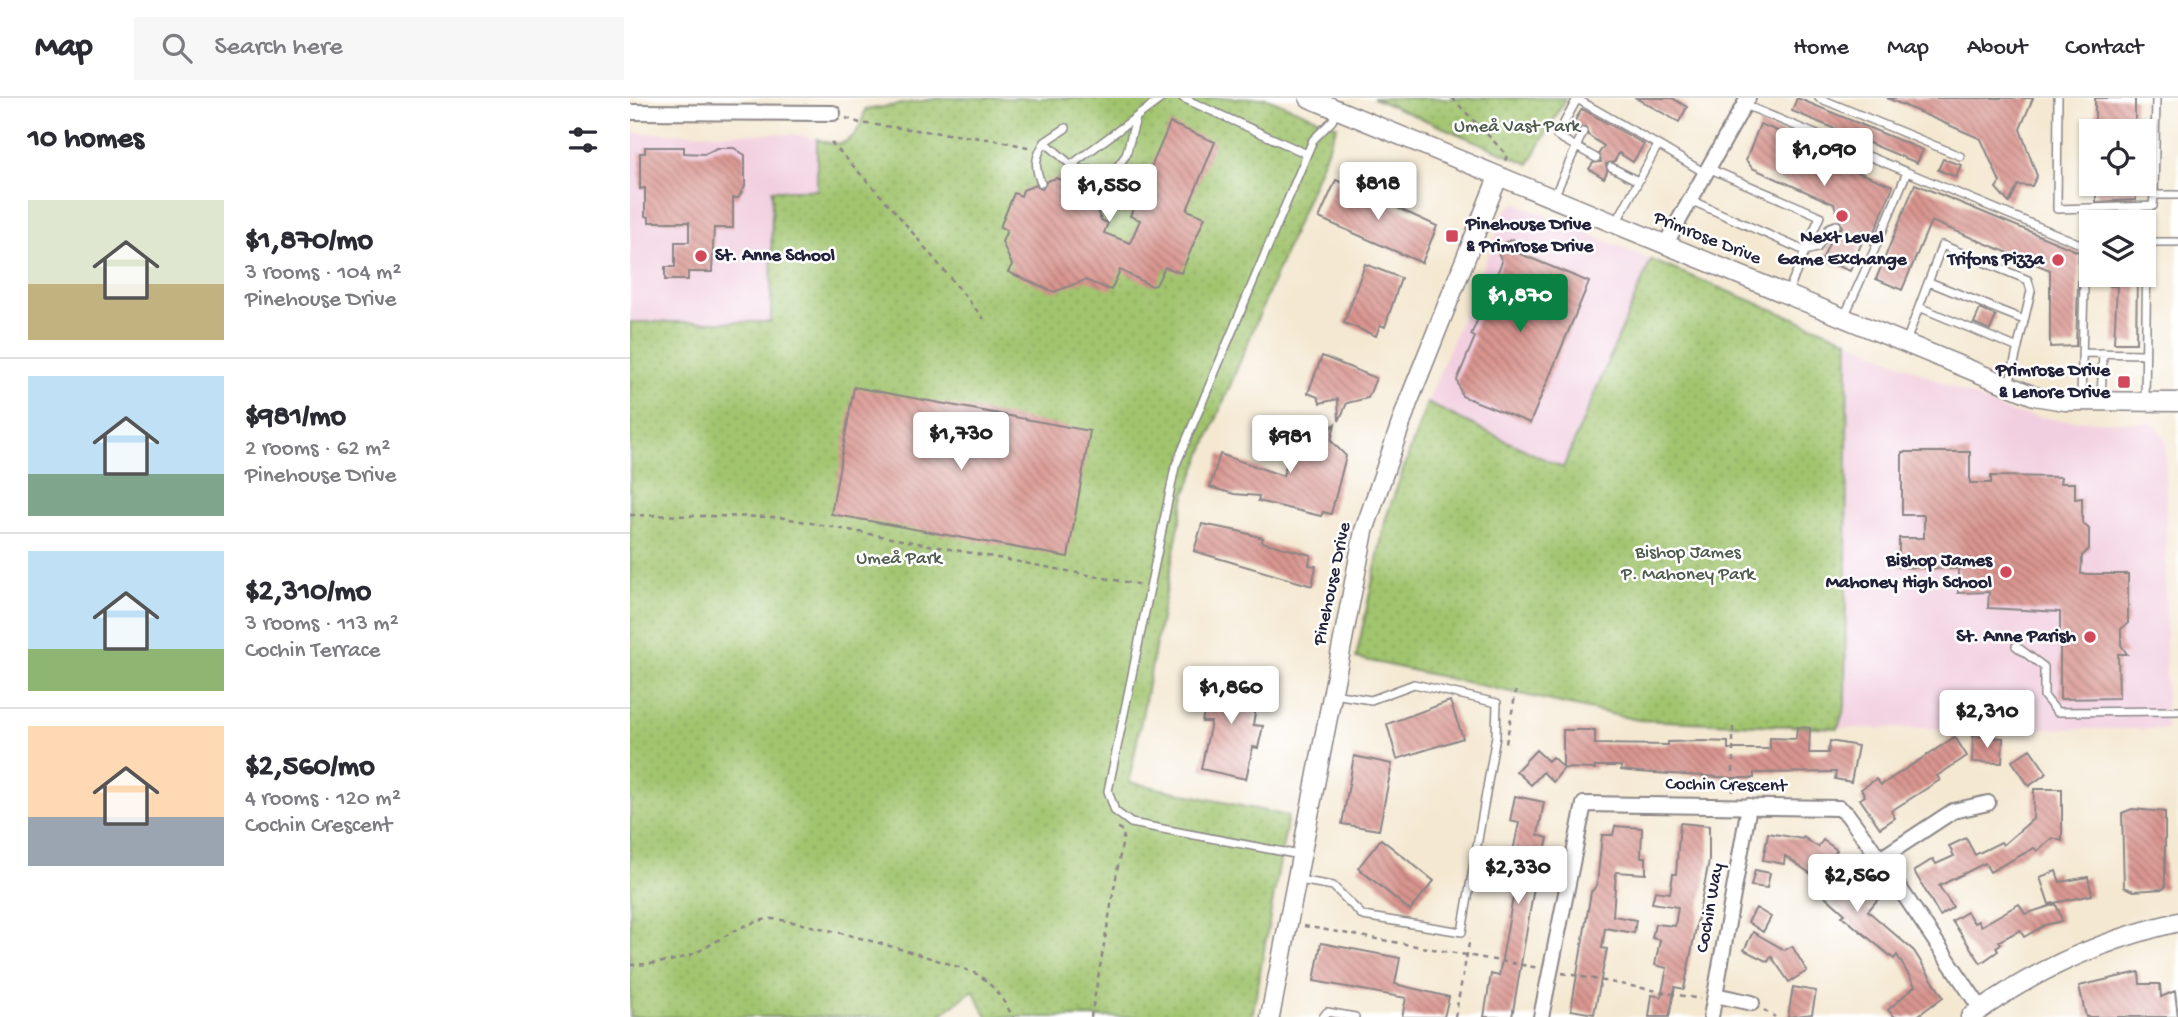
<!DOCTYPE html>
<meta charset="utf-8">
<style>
body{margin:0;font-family:"Gochi Hand",sans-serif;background:#f7f7f7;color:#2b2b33;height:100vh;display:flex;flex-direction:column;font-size:26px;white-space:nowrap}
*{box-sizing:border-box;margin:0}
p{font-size:23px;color:#7c7c81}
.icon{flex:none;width:38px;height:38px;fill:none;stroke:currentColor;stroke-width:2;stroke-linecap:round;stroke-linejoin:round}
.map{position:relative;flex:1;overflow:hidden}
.side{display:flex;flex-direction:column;background:#fff;width:630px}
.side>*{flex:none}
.buttons{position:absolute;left:1449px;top:21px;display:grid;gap:14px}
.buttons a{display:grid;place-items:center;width:77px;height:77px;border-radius:0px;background:#fff;box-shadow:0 2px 5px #0004;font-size:35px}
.price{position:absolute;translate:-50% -60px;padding:0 16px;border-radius:7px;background:#fff;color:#222;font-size:23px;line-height:46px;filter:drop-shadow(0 2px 4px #0008)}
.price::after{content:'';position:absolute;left:50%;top:42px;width:21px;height:16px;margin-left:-10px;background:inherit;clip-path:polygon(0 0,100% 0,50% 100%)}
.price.current{background:#0b8043;color:#fff}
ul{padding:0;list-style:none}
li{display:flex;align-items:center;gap:21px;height:175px;padding:0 28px}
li+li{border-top:2px solid #e1e1e2}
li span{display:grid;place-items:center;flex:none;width:196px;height:140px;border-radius:0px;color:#555}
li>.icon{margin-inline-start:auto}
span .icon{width:84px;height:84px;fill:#fffc;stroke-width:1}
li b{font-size:30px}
h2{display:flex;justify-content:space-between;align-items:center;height:84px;padding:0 28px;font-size:30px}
header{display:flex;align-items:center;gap:42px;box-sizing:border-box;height:98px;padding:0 35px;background:#fff;border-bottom:2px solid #e1e1e2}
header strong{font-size:33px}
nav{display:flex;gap:38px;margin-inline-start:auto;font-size:24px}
.search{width:490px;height:63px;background:#f7f7f7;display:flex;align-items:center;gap:18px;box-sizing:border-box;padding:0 24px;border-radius:0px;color:#7c7c81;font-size:26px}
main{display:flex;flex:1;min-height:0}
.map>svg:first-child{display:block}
.built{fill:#f2cfe0}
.park{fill:url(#park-dots);stroke:#627354;stroke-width:2}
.building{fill:url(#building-back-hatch)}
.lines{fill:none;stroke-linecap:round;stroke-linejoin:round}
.service-casing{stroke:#8b8586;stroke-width:10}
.minor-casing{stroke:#8b8586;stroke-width:18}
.tertiary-casing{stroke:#8b8586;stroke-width:21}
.path{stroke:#8b8586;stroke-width:2.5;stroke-dasharray:5 5;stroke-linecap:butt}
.service{stroke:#fff;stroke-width:7}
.minor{stroke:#fff;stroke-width:14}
.tertiary{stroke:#fff;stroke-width:18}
.poi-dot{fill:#d1495b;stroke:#fff;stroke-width:2.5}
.labels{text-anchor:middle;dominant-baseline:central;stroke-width:5;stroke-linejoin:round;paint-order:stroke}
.park-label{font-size:19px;fill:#4e5b4d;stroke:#fff}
.poi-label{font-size:19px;font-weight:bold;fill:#22223b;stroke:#fff;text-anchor:end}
.street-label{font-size:19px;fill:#22223b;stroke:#fff}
</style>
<header>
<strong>Map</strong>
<div class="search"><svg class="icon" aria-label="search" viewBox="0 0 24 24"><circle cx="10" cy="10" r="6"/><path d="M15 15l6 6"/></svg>Search here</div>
<nav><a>Home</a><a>Map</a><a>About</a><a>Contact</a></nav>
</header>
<main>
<section class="side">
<h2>10 homes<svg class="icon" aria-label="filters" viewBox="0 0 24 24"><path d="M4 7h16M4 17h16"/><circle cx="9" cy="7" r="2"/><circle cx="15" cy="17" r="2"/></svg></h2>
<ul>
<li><span style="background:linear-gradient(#dfe7d0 60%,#c2b280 0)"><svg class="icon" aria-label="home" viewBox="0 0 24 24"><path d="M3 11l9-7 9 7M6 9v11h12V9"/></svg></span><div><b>$1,870/mo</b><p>3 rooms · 104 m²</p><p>Pinehouse Drive</p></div></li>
<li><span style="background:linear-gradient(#bfe0f5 70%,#7fa58c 0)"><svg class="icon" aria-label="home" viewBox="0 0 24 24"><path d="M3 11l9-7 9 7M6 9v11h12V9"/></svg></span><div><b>$981/mo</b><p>2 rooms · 62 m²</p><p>Pinehouse Drive</p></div></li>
<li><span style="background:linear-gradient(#bfe0f5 70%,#8fb573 0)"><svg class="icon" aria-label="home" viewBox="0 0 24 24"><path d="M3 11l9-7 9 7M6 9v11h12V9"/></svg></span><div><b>$2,310/mo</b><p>3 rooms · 113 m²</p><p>Cochin Terrace</p></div></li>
<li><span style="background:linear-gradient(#ffd9b3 65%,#9aa5b1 0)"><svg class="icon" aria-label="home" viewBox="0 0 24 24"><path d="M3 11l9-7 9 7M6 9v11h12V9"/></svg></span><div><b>$2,560/mo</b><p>4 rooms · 120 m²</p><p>Cochin Crescent</p></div></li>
</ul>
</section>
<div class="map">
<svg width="1548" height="919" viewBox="0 0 1548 919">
<defs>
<pattern id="park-dots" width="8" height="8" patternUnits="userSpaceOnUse" patternTransform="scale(1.75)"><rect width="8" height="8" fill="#a1c46e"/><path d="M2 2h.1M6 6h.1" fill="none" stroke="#8aa860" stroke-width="1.8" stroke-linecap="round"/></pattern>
<pattern id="building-back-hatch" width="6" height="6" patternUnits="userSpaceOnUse" patternTransform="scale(1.75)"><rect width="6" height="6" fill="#d9958f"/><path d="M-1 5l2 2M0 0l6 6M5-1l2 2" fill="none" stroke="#b07976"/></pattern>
</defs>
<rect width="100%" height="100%" fill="#fff"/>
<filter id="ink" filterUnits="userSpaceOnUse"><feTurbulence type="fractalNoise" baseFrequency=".0143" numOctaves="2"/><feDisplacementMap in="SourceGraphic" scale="14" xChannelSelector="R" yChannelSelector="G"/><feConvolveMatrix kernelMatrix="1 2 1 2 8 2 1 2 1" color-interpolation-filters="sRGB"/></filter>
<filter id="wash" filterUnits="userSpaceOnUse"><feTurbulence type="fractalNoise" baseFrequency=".00686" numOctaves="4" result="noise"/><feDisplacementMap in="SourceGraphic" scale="28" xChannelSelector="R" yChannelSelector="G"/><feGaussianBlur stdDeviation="1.57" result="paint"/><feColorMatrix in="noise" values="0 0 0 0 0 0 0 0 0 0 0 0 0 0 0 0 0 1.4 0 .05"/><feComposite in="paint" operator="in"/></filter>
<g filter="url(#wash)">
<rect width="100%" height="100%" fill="#f4e8d1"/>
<path class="built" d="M0,35L162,36L187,41V92H142L141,224H0Z
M886,105L1021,162L933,370L797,305L877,110Z
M1218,242L1378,314L1428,322L1523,325L1536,341V631L1208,630L1215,608Z"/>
<path class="park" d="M311,0H637L707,28L555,397L499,684L658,718L622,919H357L343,892L308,919H0V224H141L142,92H187V41C216,54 229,38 235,12Z
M743,0H936L899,66Z
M1021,162L1218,242L1215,608L1208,630L1008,622L726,560L756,420L797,305L933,370Z"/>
<g id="blocks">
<path class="building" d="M1006,0H1042L1057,9L1049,24Z
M1167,0L1293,52L1287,65L1162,13Z
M1257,0H1403L1390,31L1407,78L1402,88L1388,87L1379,105L1366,90L1370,84L1351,41Z
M1465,0H1505V33H1465Z
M952,11L1014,46L1003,64L989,55L984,64L976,66L977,74L974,80L959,71L963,65L971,64L969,55L974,48L958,37L956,29L948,31L942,27Z
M540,25L585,44L557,112L575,119L551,175L535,169L526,187L522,188L490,172L481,192L455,182L424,194L378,174L382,167L372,144L377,132L370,129L384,95L391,98L393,92L405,87L412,91L417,83L426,80L459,93L456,99L462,102L471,122L478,125L474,135L500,145L510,122L500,118Z
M1130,26L1200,54L1197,62L1263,88L1244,136L1234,132L1229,135L1232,144L1220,173L1192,162L1202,138L1212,129L1204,106L1122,70L1116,62Z
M15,49H54V55L75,56L87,50H104L115,57V88L108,100H103V130H84L82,174H58V182H35V169H45V144H59V124H19V119L15,118V90L10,91V55H15Z
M1313,61L1331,67L1326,79L1308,72Z
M706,82L807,128L792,165L689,120Z
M1285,86L1449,154L1446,248L1420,249V172L1301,123L1272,192L1246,181Z
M1466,86H1505L1506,102L1466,104Z
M883,141L888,155L959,184L900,325L832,298L827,282L845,239L841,237L872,164L866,149Z
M735,166L771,180L755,229L750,227L746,238L714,225Z
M1480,177H1507L1506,245H1484L1487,188H1480Z
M1350,211L1366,218L1360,232L1344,225Z
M692,258L746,280L738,300L717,305L709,323L708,301L690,305L688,299L678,295Z
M224,289L460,333L438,459L201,416Z
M705,326L701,343L716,358L701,416L693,414L691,418L628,403L629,398L604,396L580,389L590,356L653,378L668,328L678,331L681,327L693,337Z
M1272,354H1340V385H1361V378L1431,379L1430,385H1445V401L1452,400V424L1459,431V451L1452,458L1451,476H1498V525L1491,531V547L1497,556H1488L1489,600L1430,601V514L1358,510L1359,494L1328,495V471L1269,469V440H1294V417H1272Z
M572,426L608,433L633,440L632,444L681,457L679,467L686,468L682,488L564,453Z
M581,577L630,585L623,627L633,628L628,650L623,649L616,681L571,671L581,624H572Z
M820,603L833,640L767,661L757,626Z
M1167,629L1180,630L1179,655H1198L1200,643L1228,648L1221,684L1205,681L1206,674L1124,675V680H1105L1009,674L991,672V668H965V671L934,670L923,684L913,674L901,687L886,673L906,652L918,663L922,659L933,669V632H965V646L1038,647V644L1073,643L1098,644V651H1140V640L1166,641Z
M1343,638L1373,640L1372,665L1342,664Z
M1325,639L1337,658L1307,678L1310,682L1261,713L1265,720L1250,730L1230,701L1235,698L1231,691L1246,681L1251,687Z
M1400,651L1417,675L1399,688L1382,663Z
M724,658L762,666L749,732L712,726Z
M1404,691H1432V743L1423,740L1407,753L1404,750L1360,774L1355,765L1309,788L1323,809L1310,818L1284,773L1303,761L1306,766L1324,758L1319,748L1336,740L1345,757L1371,744L1373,747L1403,721Z
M885,698L914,704L908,737L918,740L915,753H911L907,772L882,919H854L861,876L869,878L890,760L882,758L889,725L880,723Z
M1502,711L1535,714V789L1533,791L1504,793L1494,789L1492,715Z
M1050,725L1079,728V763L1054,891L1045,889L1039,919H1019L1022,897L1031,899L1037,870L1025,867L1030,842L1022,840L1025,826L1045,828L1048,809L1022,805L1025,793L1040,795L1043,776H1046Z
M985,728L1012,730L1011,759H1016V776L986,774L983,818L1006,822L1004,835L975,830L972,850L977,851L964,916L941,912L961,794L967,787L972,737H983Z
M1138,735L1172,741L1173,739L1188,749L1193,742L1207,752L1201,760L1248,801L1238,813L1284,853L1313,899L1286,919H1265L1258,912L1285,888L1267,857L1264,861L1212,818L1215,816L1188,792L1194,785L1155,758L1154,766L1133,762Z
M751,741L804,783L780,812L728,770Z
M1125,772L1140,775L1137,790L1121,788Z
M1426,773L1430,784L1458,779L1462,797L1419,806L1410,779Z
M1389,806L1395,816L1426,806L1432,823L1415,827L1394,839L1390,832L1369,843L1371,846L1366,849L1368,853L1351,865L1322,823L1337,814L1344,825L1348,823L1351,828Z
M1126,810L1141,819L1133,834L1118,824Z
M1123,834L1155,852L1162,848L1177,873L1159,884L1141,858L1138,864L1114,852Z
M691,845L770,860L765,886L819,899L814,919H772L776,900L684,883Z
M1509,874L1510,886H1530L1531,899L1545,893L1548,919H1456L1449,888Z
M1163,889L1186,893L1182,916L1158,919Z"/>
</g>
</g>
<g filter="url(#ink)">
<use href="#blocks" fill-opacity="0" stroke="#8b8586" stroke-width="2"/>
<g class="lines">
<g class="service-casing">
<path id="service" d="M553,0L677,56
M1189,0L1330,58
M1428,0L1427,111L1523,108L1524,97H1548
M1115,7L1277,74L1248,144
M506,20L496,57L485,72H452L441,67L532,0
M436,30L415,44L441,67
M966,60L927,38L947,1L1028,47
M981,69L1008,83
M1078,70L1190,118L1157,196
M1277,74L1455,148L1451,301
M411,85C404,68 405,59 415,44
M1524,97L1526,0
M923,101L953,34
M1060,102L1175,153L1187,150L1200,129L1206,127
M986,125L1028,47L1075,75
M1514,133H1517V144
M1455,148L1456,133H1461
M1299,184L1394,222
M1289,209L1388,250
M1214,219L1248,144L1234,138
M1276,244L1312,147L1398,182L1401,193L1379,287
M1452,255L1515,256
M1471,303L1473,255
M1515,304L1517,144H1548
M1386,548L1414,569V598L1427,614L1548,613
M670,757L501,725L485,713L478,693L545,369L683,42L702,23L707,13
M669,782L703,788L733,818L832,834L866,638L867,605L784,586L741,602L703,596
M693,919L697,914L725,919"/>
</g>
<g class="minor-casing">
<path id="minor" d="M0,14L203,15
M1036,145L1118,0
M1250,761L1323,713L1358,705
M1085,897L1122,905
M911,919L954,706L1209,710L1217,716L1250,761L1351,911
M1081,919L1119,708"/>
</g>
<g class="tertiary-casing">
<path id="tertiary" d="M679,0L1404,298L1435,303L1548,304
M640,919L734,433L778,305L868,79
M1340,919C1404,872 1471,842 1548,824"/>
</g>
<path class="path" d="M822,0L877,57L875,63
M216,20L230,25L366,42L402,50
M201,44L263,111L354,221
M0,417L149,419L512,487
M876,645L886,593
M1103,694V626
M674,828L909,870
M0,867C23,866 47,864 67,854C91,842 112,824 140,821C160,819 332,866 350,878C364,888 375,904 383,919
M932,875L1070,901
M1134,912L1145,919
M461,919L494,735L487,728
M825,919L840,840"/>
<use href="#service" class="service"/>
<use href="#minor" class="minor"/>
<use href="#tertiary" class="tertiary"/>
</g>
</g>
<g class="poi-dot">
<circle cx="1212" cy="118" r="7"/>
<rect x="815" y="131" width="14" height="14" rx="3.5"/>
<circle cx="71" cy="158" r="7"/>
<circle cx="1428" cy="162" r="7"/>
<rect x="1487" y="277" width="14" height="14" rx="3.5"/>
<circle cx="1376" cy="474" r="7"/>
<circle cx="1460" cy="539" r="7"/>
</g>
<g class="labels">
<g class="park-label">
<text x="887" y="29">Umeå Vast Park</text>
<text x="1058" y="455">Bishop James<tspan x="1058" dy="22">P. Mahoney Park</tspan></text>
<text x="269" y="461">Umeå Park</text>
</g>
<g class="poi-label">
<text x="836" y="127" text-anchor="start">Pinehouse Drive<tspan x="836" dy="22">&amp; Primrose Drive</tspan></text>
<text x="1212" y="140" text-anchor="middle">Next Level<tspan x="1212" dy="22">Game Exchange</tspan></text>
<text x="85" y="158" text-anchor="start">St. Anne School</text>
<text x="1414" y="162">Trifons Pizza</text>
<text x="1480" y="273">Primrose Drive<tspan x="1480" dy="22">&amp; Lenore Drive</tspan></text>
<text x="1362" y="463">Bishop James<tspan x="1362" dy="22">Mahoney High School</tspan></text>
<text x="1446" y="539">St. Anne Parish</text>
</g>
<g class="street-label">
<text transform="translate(1077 141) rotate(22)">Primrose Drive</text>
<text transform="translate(703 486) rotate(-78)">Pinehouse Drive</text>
<text transform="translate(1096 688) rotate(1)">Cochin Crescent</text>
<text transform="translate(1081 810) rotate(-80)">Cochin Way</text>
</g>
</g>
</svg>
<div class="buttons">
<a><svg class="icon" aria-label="locate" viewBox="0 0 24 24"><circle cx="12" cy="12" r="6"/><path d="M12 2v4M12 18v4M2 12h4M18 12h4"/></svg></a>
<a><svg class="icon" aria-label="layers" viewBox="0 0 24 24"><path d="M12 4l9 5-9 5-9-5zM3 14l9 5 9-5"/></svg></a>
</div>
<b class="price" style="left:1194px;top:90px">$1,090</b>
<b class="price" style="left:748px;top:124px">$818</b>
<b class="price" style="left:479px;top:126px">$1,550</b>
<b class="price current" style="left:890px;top:236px">$1,870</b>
<b class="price" style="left:331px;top:374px">$1,730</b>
<b class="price" style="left:660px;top:377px">$981</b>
<b class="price" style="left:601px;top:628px">$1,860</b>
<b class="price" style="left:1357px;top:652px">$2,310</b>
<b class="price" style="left:888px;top:808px">$2,330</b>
<b class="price" style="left:1227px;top:816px">$2,560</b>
</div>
</main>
